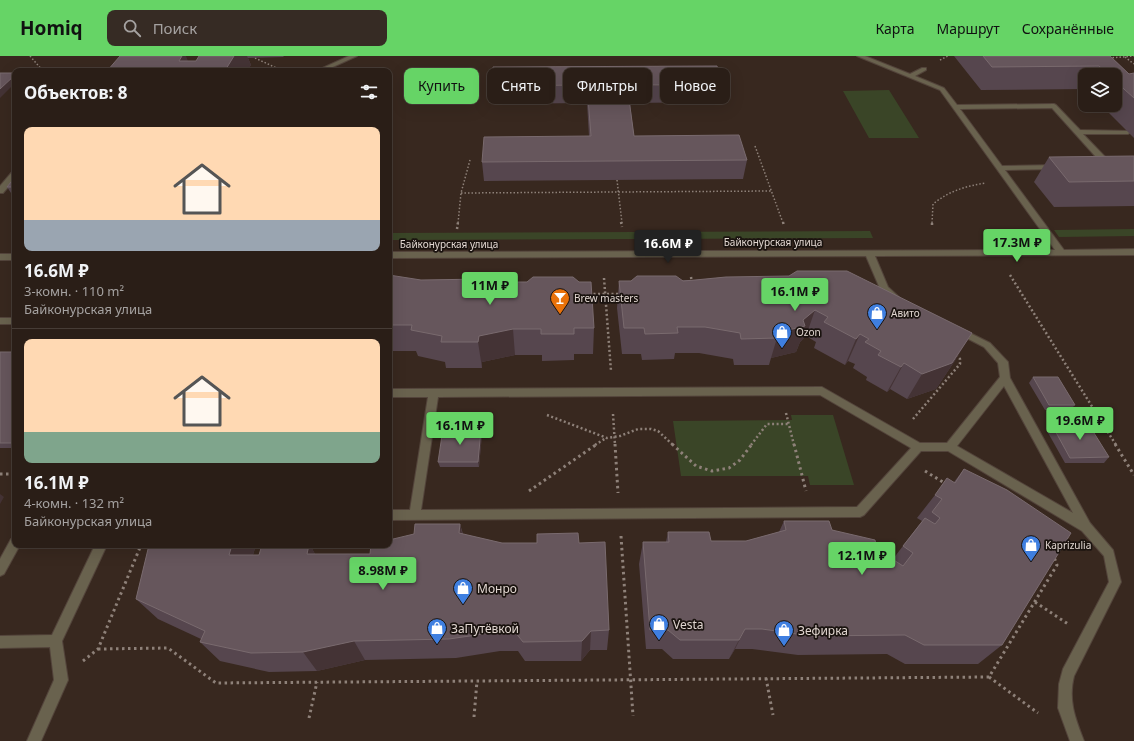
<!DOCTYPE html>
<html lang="ru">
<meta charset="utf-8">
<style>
body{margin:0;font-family:"Noto Sans",sans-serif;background:#362b24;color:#f1f3f6;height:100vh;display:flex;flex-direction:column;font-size:15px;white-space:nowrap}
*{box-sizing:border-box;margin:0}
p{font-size:13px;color:#a5a2a1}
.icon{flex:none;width:22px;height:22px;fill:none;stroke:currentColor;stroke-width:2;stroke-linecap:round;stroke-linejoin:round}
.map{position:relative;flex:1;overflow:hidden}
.side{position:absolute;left:12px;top:12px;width:380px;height:480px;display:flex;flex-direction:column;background:#2a1e17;border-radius:8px;box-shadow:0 4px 16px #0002,0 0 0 1px #463c36}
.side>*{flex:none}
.banner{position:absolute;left:404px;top:12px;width:380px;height:36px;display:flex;gap:8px}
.controls{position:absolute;left:1078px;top:12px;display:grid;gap:8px}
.controls a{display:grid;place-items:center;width:44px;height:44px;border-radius:8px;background:#2a1e17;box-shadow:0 4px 16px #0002,0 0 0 1px #463c36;font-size:20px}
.price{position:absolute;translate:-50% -34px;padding:0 9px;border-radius:4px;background:#66d466;color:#111;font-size:13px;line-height:26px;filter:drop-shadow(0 1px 2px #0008)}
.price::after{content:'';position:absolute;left:50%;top:24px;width:12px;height:9px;margin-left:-6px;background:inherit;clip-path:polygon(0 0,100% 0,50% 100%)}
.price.selected{background:#222;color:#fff}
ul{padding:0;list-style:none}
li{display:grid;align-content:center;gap:8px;height:212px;padding:0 12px}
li+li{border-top:1px solid #463c36}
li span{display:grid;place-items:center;height:124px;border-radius:8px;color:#555}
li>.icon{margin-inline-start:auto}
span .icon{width:72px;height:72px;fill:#fffc;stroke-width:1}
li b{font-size:17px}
h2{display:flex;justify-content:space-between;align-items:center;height:48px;padding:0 12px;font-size:17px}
.tag{padding:0 14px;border-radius:8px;background:#2a1e17;box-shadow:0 4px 16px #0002,0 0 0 1px #463c36;font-size:14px;line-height:36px}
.tag.selected{background:#66d466;color:#111}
header{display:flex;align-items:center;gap:24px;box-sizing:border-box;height:56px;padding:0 20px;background:#66d466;color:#111}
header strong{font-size:19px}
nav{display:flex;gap:22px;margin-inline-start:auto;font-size:14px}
.search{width:280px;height:36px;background:#362b24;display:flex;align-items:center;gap:10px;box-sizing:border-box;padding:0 14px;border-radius:8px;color:#a5a2a1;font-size:15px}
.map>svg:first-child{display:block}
.green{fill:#3a4527}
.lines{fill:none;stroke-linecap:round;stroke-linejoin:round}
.minor-casing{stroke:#53443b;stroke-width:2}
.path-far2{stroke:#8e8179;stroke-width:1.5;stroke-dasharray:1.5 2;stroke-linecap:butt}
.path-far1{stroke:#8e8179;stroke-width:2.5;stroke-dasharray:2 2.5;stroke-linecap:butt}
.path{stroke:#8e8179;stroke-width:3;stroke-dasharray:2.5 3.5;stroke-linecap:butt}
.minor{fill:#69624e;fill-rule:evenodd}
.wall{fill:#56464e}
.shaded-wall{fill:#443335}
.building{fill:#66565c;stroke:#796a6e}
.labels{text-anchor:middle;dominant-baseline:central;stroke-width:3.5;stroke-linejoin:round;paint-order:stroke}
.street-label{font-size:10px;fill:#e2d7d1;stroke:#1a130f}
.poi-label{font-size:10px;fill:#e2d7d1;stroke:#1a130f;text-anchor:start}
.near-poi-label{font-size:12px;fill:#e2d7d1;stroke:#1a130f;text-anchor:start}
</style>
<header>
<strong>Homiq</strong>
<div class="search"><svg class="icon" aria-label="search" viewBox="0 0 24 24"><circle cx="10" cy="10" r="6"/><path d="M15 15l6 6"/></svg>Поиск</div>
<nav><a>Карта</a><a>Маршрут</a><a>Сохранённые</a></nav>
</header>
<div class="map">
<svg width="1134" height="685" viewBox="0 0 1134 685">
<rect width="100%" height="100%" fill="#38281f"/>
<path class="green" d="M889,34L919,82H869L843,35Z
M1134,173V180L1059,181L1054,174Z
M870,175L873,182L389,184V177Z
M791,359H833L854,429H810L808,420H681L673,365L792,364Z"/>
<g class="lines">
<g class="minor-casing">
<path id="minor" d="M349,0H357L324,15H316Z
M857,0H865L910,18L922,12H926V14L915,20L944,32L957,49L1054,48L1056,49L1080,74L1130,75L1131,76L1128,78H1083L1111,107L1112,109L1108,111H1105L1052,52L960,53L1002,110L1059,109V113H1056L1005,114L1064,194L1134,193V199L875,200L888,231L900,242L896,245L881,235L866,200L389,202V196L1055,194L940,34Z
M12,116H15V123L3,137H0V130Z
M0,198H15V204H0Z
M0,262H15V268H0Z
M958,271L990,287L1008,306L1010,322L1090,467L1113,494L1121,526L1074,620C1068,644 1075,662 1084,685H1070L1058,652L1059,628L1063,613L1109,526L1104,500L1082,475L948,395H921L864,459L860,461L389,464V454H410L428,341H389V333L822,331L920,387H947L1000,321L998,307L984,291L955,276L953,274ZM1004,330L1073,457L957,390ZM820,339L911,392L857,451L421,454L438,341Z
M15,482V489H20L4,518L0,520V503L11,483Z
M95,489H107L62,585L68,624L41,685H27L54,624L50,591L0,592V580L52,579Z"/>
</g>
<path class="path-far2" d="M30,0L43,15
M1125,1L1134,8
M255,2L283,15
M1109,2L1134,0
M940,4L948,0
M755,90L783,167
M617,124L622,167
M461,137L772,135
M458,167L461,137L470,104
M932,167L933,148C949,135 966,130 986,127"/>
<path class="path-far1" d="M621,166L622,171
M783,166L784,170
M932,169V166
M457,173L458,166
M1010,219L1116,389
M691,221L692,227
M506,222V228
M604,222L611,315
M589,238H620
M786,357L794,389
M613,358L615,389
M547,359L607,382L620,380L638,373H651L658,375L673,389
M913,363L960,308V303L955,298
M595,389L606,382
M751,389L767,368H789"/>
<path class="path" d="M615,388L618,437
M672,388L696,410L712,415L729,412L740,404L752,388
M794,388L806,435
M1115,388L1134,419
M925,415L946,428
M0,418H15
M529,435L597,388
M621,480L633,660
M1035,546L1068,568
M98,593L168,592L216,627L989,621L1057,509L1054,501
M83,605L98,593L141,489
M989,621L1038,657
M766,622L773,659
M474,661L477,625
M309,662L317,626"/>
<use href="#minor" class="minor"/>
</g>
<path class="wall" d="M199,0H284L283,1L248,2L251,9L247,15H107L188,5H196Z
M954,0H1110L1129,18L1134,17V82L1101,49H1115V19H1085V33L981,34Z
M723,29L720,46L630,47L634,80L747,104L743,123L484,125L482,106L589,80L587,47L492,48L491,30Z
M1134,100V150L1054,151L1034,126L1049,101Z
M15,121V143L7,131Z
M389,219L594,272L593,298H574V304L542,305V299H515L482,306V312H446L445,306L418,300L416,295H389Z
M726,221L956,303L936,333L907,343L890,333L887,336L866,324L867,321L853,312L855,308L848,305L845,309L814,292L816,286L806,280L800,286L796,296L771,302L769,309H734L733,303L699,297H675L674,303L642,304L641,298H622L617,252L619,225L695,224Z
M0,296H15V392H0Z
M1033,321L1075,349L1070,354H1045L1029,327Z
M1052,369L1109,401L1104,407H1065L1047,375Z
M482,378L479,411H440L438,406Z
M964,413L1002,589L978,608H905L887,598L798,599L752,593H735L729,603H673L662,593H646L639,508L643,486H666L668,476L711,485H746L779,476L784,465L832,474L877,493L893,503L922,465L917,462L935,439L954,426Z
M460,468L463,478L502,487H579L609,574L607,594H590L581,605H525L518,595H500L456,602L365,604L317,615L269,616L220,605L200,586L201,583L158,563L136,543L149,489H256L253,499H259L310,489L315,498H370Z"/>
<path class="shaded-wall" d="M182,0H186L191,13L179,5Z
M233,0H247L251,9L247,15H226V13Z
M15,19V27L0,42V33Z
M815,254L806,280L800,286L796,296L771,302L777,282L776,277Z
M513,273L515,299L482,306V312L478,286L479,280Z
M972,277L956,303L936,333L907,343L922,318Z
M860,278L848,305L845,309L856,283Z
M904,307L890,333L887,336L901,311Z
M481,373L482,378L479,411L478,406Z
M0,438L4,441L0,448Z
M460,468L465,491L459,477Z
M232,489H256L246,521L229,499Z
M309,489H310L322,511L307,498Z
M745,573L735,593L729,603L739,584Z
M591,575L590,594L581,605L582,585Z
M354,585L365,604L317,615L303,596Z"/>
<path class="building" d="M120,0H182L179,5H196L199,0H234L226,13H129L127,15H107Z
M983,0H1110L1129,18L1134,17V42L1115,25V19H1109L1099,10L992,11Z
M717,10L723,29H627L634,80L739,79L747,104L482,106L484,81L591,80L587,29L491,30L493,11Z
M0,17H15V19L0,33Z
M1134,100V125L1069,126L1049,101Z
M15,121V131H7Z
M797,215H847L972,277L952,307L922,318L904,307L901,311L878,299L881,295L865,286L869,283L860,278L856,283L824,266L828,261L815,254L803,264L805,270L776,277L777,282L741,283L740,277L705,271H677L678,277L645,278L644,272H624L619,225H631L637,220H676L683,225L695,224L726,221L789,220Z
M389,219L421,224L484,223L515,226H527L533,221H573L579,226H591L594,272H574V278H541V273H513L479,280L478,286H441L442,280L411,274L412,269H389Z
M0,296H15V387H0Z
M1033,321H1058L1075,349H1049Z
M1052,369H1089L1109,401L1070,402Z
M443,373H481L478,406H438Z
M964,413L1007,434L1071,477L1002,589H924L905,579L811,580L762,573H745L739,584H680L668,574H650L643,486H669L668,476H709L711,485H746L786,474L784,465H829L832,474L875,484L877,493L903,510L913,497L903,490L925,462L935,468L940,462L932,456L942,443L935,439L947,422L955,427Z
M415,468H460L459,477L502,487H537V478L578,477L579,487L605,486L609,574L591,575L582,585L523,586L515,576H497L449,583L354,585L303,596L251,597L200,586L205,575L136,543L149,489H232L229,499H259L262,489H309L307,498H370L371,489H389V484L414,478Z"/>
<defs>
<g id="bar-pin" transform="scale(1)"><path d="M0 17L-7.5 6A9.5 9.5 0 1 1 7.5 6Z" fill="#e8710a" stroke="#1a130f"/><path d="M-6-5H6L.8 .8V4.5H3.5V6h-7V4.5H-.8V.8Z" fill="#fff"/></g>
<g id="shop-pin" transform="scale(1)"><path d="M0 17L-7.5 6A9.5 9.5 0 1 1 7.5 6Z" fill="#3f7fe0" stroke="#1a130f"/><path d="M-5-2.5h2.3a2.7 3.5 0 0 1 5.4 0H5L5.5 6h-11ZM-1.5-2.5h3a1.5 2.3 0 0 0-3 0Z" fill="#fff"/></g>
</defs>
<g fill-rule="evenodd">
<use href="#bar-pin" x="560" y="242"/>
<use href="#shop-pin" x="877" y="257"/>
<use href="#shop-pin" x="782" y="276"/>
<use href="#shop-pin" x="1031" y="489"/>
<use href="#shop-pin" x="463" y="532"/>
<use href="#shop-pin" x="659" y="568"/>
<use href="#shop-pin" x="437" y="572"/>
<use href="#shop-pin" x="784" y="574"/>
</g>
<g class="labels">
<g class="street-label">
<text x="773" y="186">Байконурская улица</text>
<text x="449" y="188">Байконурская улица</text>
</g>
<g class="poi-label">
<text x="574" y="242">Brew masters</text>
<text x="891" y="257">Авито</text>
<text x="796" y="276">Ozon</text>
<text x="1045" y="489">Kaprizulia</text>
</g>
<g class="near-poi-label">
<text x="477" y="532">Монро</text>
<text x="673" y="568">Vesta</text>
<text x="451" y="572">ЗаПутёвкой</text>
<text x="798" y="574">Зефирка</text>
</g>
</g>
</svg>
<div class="controls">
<a><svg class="icon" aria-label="layers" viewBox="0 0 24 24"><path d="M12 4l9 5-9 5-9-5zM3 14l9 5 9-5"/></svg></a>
</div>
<b class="price" style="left:1017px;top:207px">17.3M ₽</b>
<b class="price selected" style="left:668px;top:208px">16.6M ₽</b>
<b class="price" style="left:490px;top:250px">11M ₽</b>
<b class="price" style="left:795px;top:256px">16.1M ₽</b>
<b class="price" style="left:1080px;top:385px">19.6M ₽</b>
<b class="price" style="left:460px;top:390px">16.1M ₽</b>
<b class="price" style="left:862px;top:520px">12.1M ₽</b>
<b class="price" style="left:383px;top:535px">8.98M ₽</b>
<div class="banner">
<a class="tag selected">Купить</a>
<a class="tag">Снять</a>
<a class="tag">Фильтры</a>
<a class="tag">Новое</a>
</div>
<section class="side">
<h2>Объектов: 8<svg class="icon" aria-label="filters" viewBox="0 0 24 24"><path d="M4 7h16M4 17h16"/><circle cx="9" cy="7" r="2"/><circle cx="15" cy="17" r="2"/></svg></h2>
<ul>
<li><span style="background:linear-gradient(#ffd9b3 75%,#9aa5b1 0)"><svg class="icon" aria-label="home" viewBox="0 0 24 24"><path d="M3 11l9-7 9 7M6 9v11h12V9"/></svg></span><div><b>16.6M ₽</b><p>3-комн. · 110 m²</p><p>Байконурская улица</p></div></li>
<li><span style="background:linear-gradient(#ffd9b3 75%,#7fa58c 0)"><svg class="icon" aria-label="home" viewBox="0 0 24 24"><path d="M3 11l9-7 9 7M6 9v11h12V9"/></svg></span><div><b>16.1M ₽</b><p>4-комн. · 132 m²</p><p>Байконурская улица</p></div></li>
</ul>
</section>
</div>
